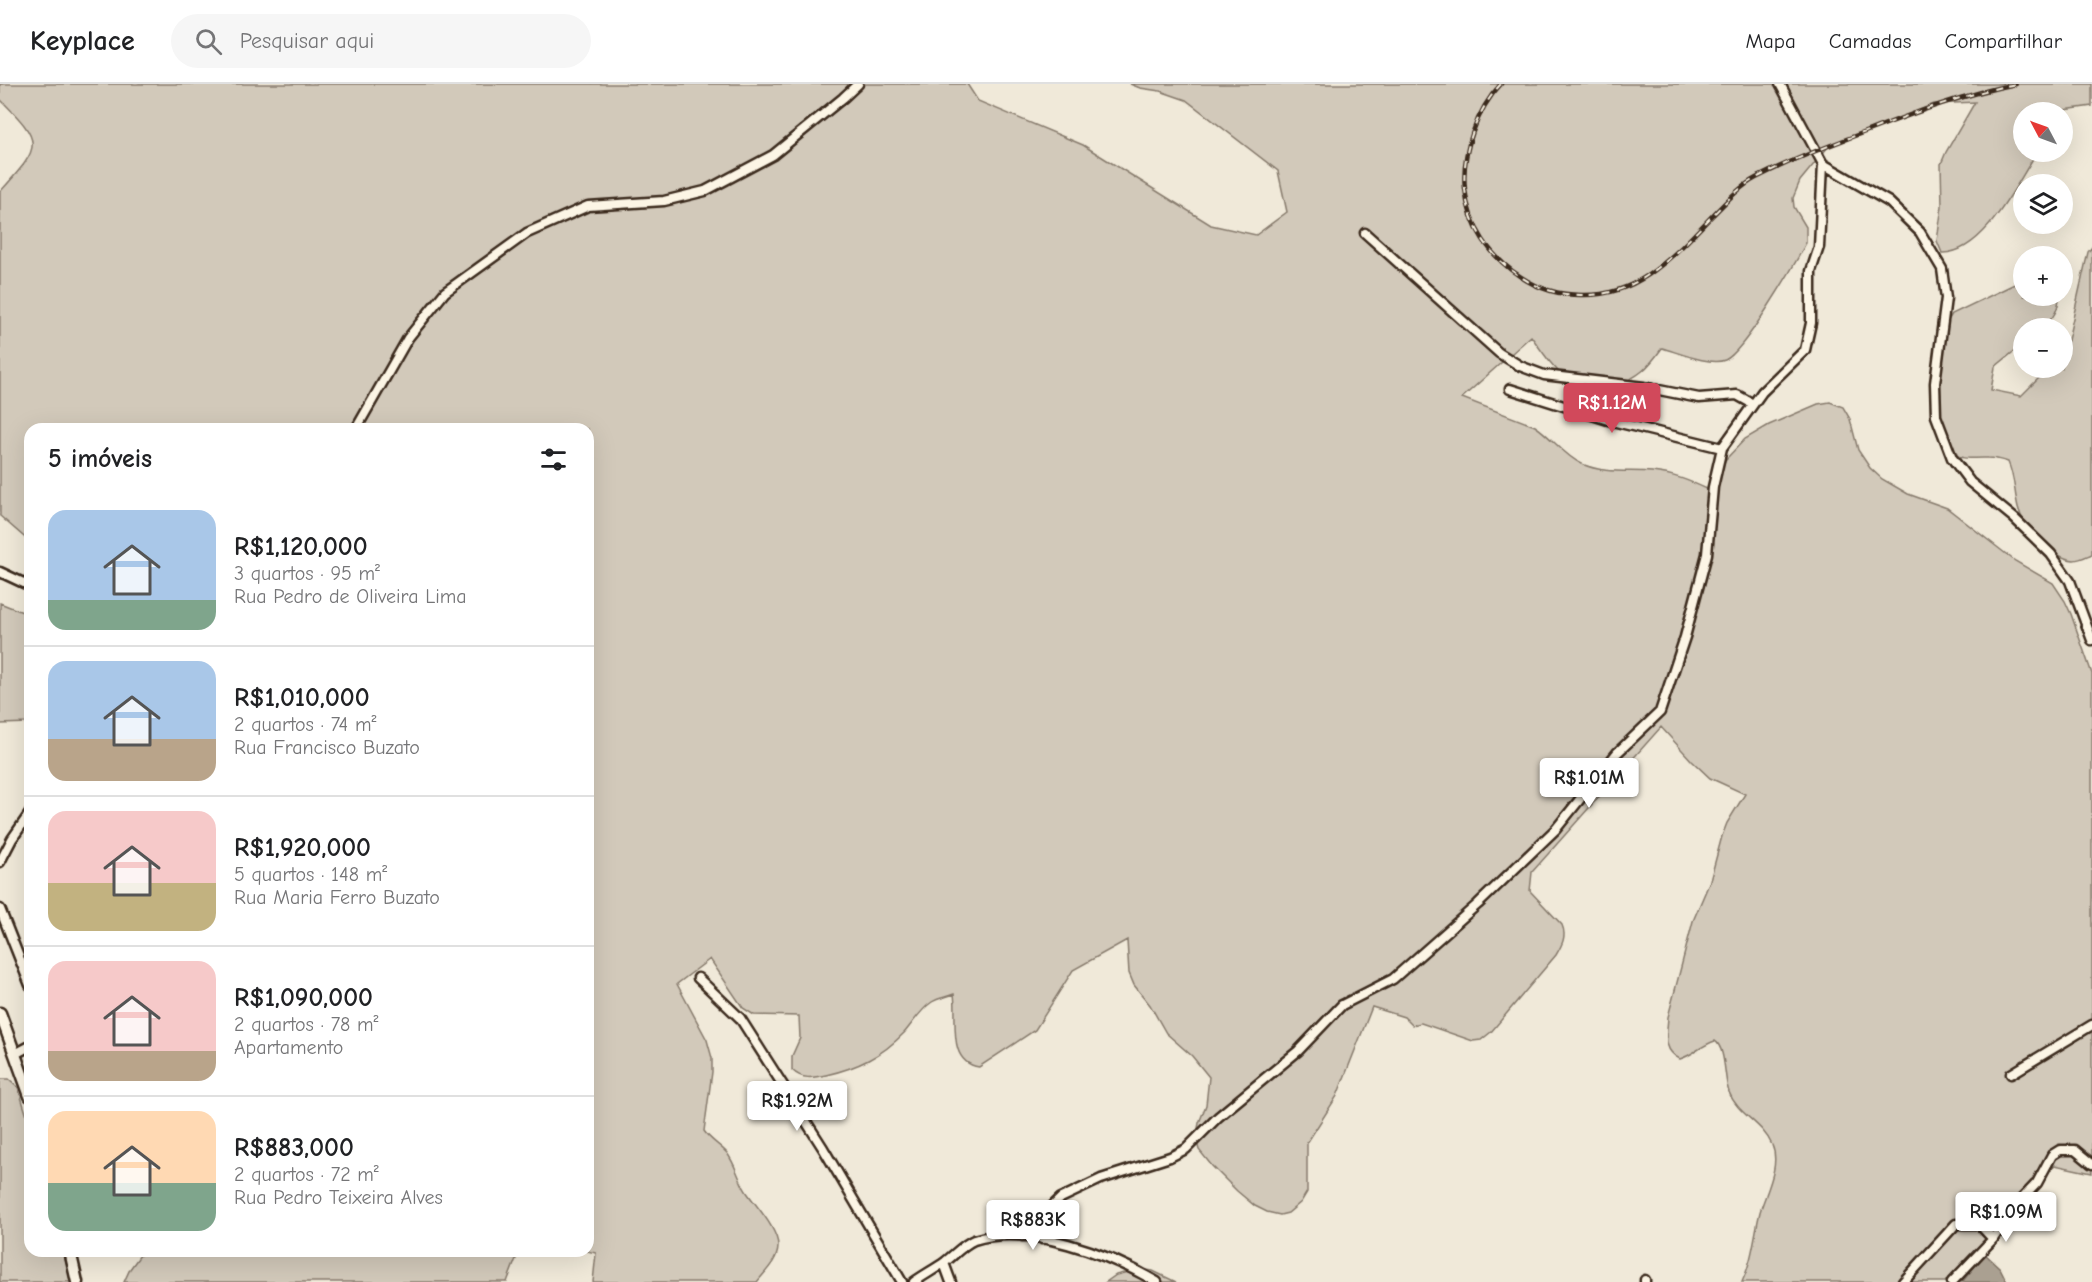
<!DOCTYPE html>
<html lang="pt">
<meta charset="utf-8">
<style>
body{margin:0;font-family:"Comic Neue",sans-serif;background:#f6f6f6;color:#202124;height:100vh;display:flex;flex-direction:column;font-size:22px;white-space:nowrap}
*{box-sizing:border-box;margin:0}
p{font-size:20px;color:#757577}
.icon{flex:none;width:33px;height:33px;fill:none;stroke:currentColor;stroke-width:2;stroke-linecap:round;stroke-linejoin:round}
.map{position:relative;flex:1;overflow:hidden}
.panel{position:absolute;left:24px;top:339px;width:570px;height:834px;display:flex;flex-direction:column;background:#fff;border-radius:18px;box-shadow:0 6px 24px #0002}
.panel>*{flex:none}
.needle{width:39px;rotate:311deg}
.controls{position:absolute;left:2013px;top:18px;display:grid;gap:12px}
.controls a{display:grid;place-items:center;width:60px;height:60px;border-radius:50%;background:#fff;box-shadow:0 6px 24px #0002;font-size:30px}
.price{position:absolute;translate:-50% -51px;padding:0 14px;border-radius:6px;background:#fff;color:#222;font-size:20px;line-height:39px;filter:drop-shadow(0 2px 3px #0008)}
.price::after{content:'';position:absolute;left:50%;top:36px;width:18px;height:14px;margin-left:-9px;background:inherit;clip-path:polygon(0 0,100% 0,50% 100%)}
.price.on{background:#d1495b;color:#fff}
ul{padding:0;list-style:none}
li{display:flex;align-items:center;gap:18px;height:150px;padding:0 24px}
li+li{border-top:2px solid #e0e0e0}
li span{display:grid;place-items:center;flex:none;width:168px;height:120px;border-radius:18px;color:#555}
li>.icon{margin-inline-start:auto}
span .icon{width:72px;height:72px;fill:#fffc;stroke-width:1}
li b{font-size:26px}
h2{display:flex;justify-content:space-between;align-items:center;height:72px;padding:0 24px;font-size:26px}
header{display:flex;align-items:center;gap:36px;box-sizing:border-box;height:84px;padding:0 30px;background:#fff;border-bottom:2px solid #e0e0e0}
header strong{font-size:28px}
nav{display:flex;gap:33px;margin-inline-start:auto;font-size:21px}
.search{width:420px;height:54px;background:#f6f6f6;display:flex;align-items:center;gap:15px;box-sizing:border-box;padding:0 21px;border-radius:33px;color:#757577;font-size:22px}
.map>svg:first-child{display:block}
.green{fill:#d2c9ba;stroke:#867a6c;stroke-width:1.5}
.water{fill:#aaa091;stroke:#7e7163;stroke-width:1.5}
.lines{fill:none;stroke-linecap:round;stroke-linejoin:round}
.minor-casing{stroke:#3b2a1e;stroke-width:13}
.major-casing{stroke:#3b2a1e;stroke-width:15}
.minor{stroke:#fcf5e5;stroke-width:8}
.major{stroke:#fcf5e5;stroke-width:10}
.rail-casing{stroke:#3b2a1e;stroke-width:4.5}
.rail{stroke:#fcf5e5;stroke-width:2;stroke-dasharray:7;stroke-linecap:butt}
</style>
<header>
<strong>Keyplace</strong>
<div class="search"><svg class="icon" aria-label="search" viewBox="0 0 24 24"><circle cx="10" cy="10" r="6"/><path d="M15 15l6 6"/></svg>Pesquisar aqui</div>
<nav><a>Mapa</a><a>Camadas</a><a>Compartilhar</a></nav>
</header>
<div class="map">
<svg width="2092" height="1198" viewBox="0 0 2092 1198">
<rect width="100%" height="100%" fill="#f0e9d9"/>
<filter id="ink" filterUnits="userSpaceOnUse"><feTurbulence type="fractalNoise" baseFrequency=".0167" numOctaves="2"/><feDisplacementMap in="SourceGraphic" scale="12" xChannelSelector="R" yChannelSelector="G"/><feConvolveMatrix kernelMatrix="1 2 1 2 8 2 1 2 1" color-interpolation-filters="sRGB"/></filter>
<g filter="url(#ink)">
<path class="green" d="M0,0H967L978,17L1083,61L1211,141L1256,151L1287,128L1278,87L1186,16L1160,7L1140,4L1130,0H2092V22L2064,26L2062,28H2024V68H2037C2017,99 1984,170 1942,169L1937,157L1942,122L1941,80L1946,68L1975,18L1934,20L1828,63L1800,97L1793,114L1794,123L1806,143V159C1795,180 1743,269 1725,276C1710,282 1677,268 1662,264C1648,284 1639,293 1616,301C1573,316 1553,283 1531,252L1462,314L1535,342C1552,353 1564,372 1582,380C1604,390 1629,386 1652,388C1673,390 1690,397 1709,406L1726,375L1745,355L1769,341L1818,320L1830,318L1843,323L1850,335L1858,366L1870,384L1882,395L1908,410L1947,424L2015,477L2053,499L2065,517L2071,530L2092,590V1089L2055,1081L2042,1092L1985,1170L1962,1198H1742C1753,1175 1754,1152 1760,1128C1766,1108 1781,1081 1772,1061C1763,1039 1737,1030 1729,1008C1724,995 1726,964 1715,957C1702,961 1693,971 1680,975C1662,966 1667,951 1668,933L1693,837L1710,797L1722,752L1727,739L1745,710L1710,694L1692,677L1661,643L1532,788L1530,807L1562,841C1567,852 1562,861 1556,871L1491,948L1481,956L1473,957L1421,939L1412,941L1404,933L1372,923L1337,1012L1307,1059V1108L1301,1118L1288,1129L1280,1131L1267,1128L1255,1122L1237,1107L1212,1082L1199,1066L1196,1055L1199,1039L1206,1021L1209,993L1192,972L1166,949L1150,921L1134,901L1129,889L1127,856L1073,886L1035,946L979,983C946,978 958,935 954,910C947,913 938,914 932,918C921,925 912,940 904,949C882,972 857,984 826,991C813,994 802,996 792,986V972L800,954L799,932L754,931L743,924L710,875L677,900L707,956L712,974V988L704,1047C710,1056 720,1061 727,1069C736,1081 738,1095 746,1107C755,1121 779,1146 778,1163C778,1176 765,1188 757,1198H593L596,1169L587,1167L588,345H30V458L0,432V108C41,62 45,60 0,15Z
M2092,163V470C2087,472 2080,476 2074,476C2052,474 2023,444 2018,423C2014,407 2015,394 2008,378C2002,376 1995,374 1988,374C1971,373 1966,378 1950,368L1932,309L1946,240L1952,230L2023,196L2024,212H2059C2059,226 2053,234 2043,244H2024L2023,260L1995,283L1991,306L2021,312L2049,284H2062L2063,269L2066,265L2088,168Z
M0,519L30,531L29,639L0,640Z
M0,995H9L18,1003L30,1042V1167H63L71,1198H0Z
M143,1167H519L507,1198H124L130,1185Z
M1140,1185L1153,1187L1176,1198H1106L1116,1191Z"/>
<path class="water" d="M1985,1170L2000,1184L2007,1198H1962Z"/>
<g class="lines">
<g class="minor-casing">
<path id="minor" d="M1780,0L1823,80L1889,118L1920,148L1942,185L1946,214L1935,299L1936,332L1952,374L1970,398L2014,434L2051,470L2070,497L2092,556
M1365,149L1499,269L1520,282L1544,291L1644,303L1699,314L1737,311L1753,320
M1510,305L1608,336L1722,364
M356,345L408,254L445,208L527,149L588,122L664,117L705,107L773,71L843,14L858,0
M0,488L30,502
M0,778L12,755L30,729
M0,825L30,901
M698,894L740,934L823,1064L902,1198
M15,970L30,962
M2011,990L2092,941
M1022,1152L1061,1114L1101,1095L1170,1073L1186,1065L1218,1033L1298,967L1342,921L1393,895L1478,820L1556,745L1617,669L1660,628L1685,553L1707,470L1713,403L1722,364L1762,308L1805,266L1811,239V187L1819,163L1823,80
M1042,1155L1047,1129
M944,1179L951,1198
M914,1198C924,1191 935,1185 945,1178C953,1172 964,1160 974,1156C1029,1139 1109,1170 1157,1198
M1645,1198V1196
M1903,1198L1956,1140H1979L1993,1155L2017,1120L2037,1099L2052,1071L2060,1066H2075L2092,1080
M1952,1198L1993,1155"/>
</g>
<g class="major-casing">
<path id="major" d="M0,929L30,1012
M70,1167L77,1198"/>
</g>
<use href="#minor" class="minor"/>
<use href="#major" class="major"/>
<g class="rail-casing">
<path id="rail" d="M1501,0C1477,25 1461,70 1465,105C1469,142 1490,173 1521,193C1539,205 1559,211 1581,211C1639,213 1674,171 1712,132C1725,119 1739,103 1756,94C1791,76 1828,62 1865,48C1914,29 1964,10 2016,0"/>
</g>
<use href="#rail" class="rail"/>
</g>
</g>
</svg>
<div class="controls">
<a><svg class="needle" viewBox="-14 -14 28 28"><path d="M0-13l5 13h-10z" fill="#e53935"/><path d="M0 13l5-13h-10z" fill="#757577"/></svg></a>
<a><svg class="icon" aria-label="layers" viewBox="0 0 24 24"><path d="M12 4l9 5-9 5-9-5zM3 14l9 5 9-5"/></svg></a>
<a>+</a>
<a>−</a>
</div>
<b class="price on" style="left:1612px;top:350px">R$1.12M</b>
<b class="price" style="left:1589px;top:725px">R$1.01M</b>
<b class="price" style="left:797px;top:1048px">R$1.92M</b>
<b class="price" style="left:2006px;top:1159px">R$1.09M</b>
<b class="price" style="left:1033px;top:1167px">R$883K</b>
<section class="panel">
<h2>5 imóveis<svg class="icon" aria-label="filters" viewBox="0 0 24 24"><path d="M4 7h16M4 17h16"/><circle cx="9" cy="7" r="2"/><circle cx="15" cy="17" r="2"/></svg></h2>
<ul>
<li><span style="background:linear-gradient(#a9c7e8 75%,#7fa58c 0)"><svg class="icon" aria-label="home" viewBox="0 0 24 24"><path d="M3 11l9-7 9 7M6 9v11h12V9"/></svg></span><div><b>R$1,120,000</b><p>3 quartos · 95 m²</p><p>Rua Pedro de Oliveira Lima</p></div></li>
<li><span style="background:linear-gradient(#a9c7e8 65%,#b9a48a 0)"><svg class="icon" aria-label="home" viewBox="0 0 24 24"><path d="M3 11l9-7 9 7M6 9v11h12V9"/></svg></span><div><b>R$1,010,000</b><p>2 quartos · 74 m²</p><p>Rua Francisco Buzato</p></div></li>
<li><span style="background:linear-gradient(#f6c9c9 60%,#c2b280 0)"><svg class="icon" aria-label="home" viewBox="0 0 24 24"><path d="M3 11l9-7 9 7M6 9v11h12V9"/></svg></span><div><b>R$1,920,000</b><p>5 quartos · 148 m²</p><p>Rua Maria Ferro Buzato</p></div></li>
<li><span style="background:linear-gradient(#f6c9c9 75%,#b9a48a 0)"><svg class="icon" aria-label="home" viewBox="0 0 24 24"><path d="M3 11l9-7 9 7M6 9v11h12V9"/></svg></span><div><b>R$1,090,000</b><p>2 quartos · 78 m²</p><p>Apartamento</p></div></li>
<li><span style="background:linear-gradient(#ffd9b3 60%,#7fa58c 0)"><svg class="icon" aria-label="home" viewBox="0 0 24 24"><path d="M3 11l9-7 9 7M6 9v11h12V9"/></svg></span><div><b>R$883,000</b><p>2 quartos · 72 m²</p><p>Rua Pedro Teixeira Alves</p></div></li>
</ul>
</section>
</div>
